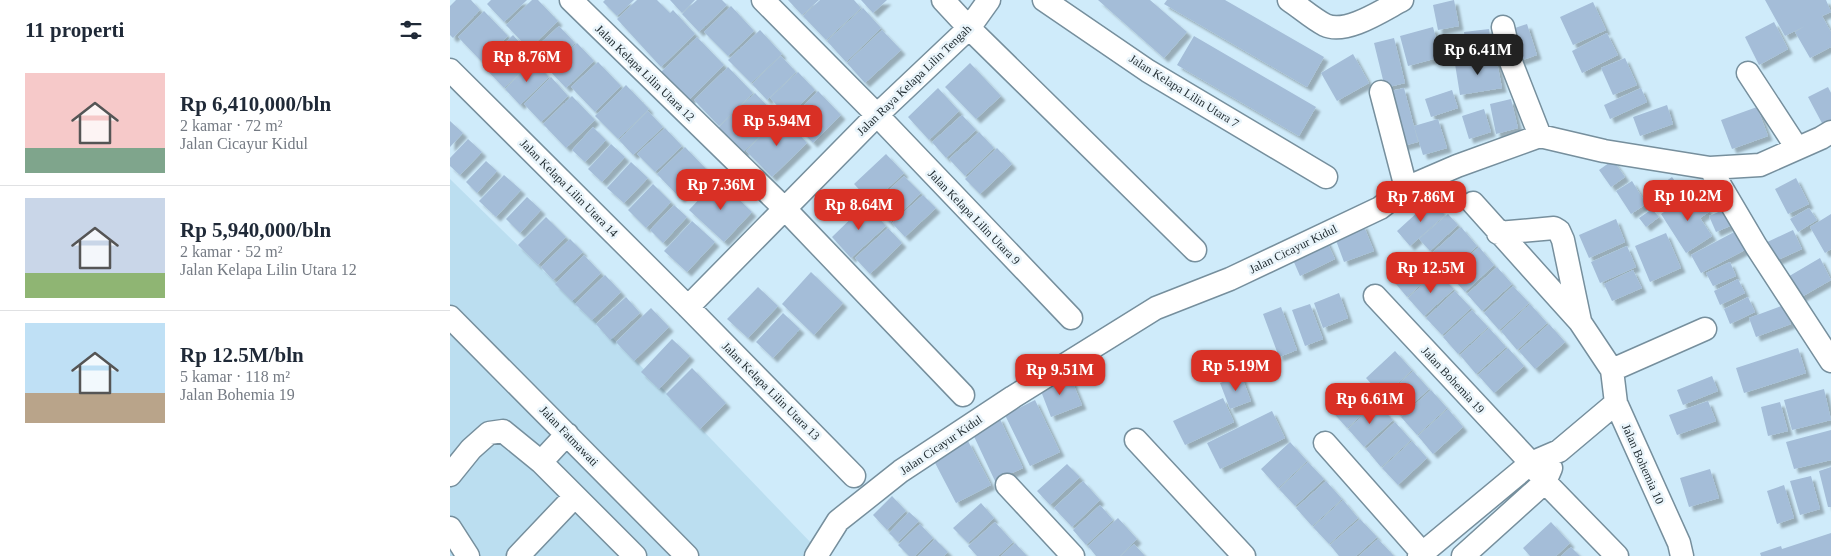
<!DOCTYPE html>
<html lang="id">
<meta charset="utf-8">
<style>
body{margin:0;font-family:Georgia,serif;background:#f6f6f7;color:#1f2937;height:100vh;display:flex;flex-direction:column;font-size:19px;white-space:nowrap}
*{box-sizing:border-box;margin:0}
p{font-size:16px;color:#747a83}
.icon{flex:none;width:28px;height:28px;fill:none;stroke:currentColor;stroke-width:2;stroke-linecap:round;stroke-linejoin:round}
.map{position:relative;flex:1;overflow:hidden}
.panel{display:flex;flex-direction:column;background:#fff;width:450px}
.panel>*{flex:none}
.price{position:absolute;translate:-50% -42px;padding:0 11px;border-radius:10px;background:#d93025;color:#fff;font-size:16px;line-height:32px;filter:drop-shadow(0 1px 2px #0008)}
.price::after{content:'';position:absolute;left:50%;top:30px;width:15px;height:11px;margin-left:-8px;background:inherit;clip-path:polygon(0 0,100% 0,50% 100%)}
.price.on{background:#222;color:#fff}
ul{padding:0;list-style:none}
li{display:flex;align-items:center;gap:15px;height:125px;padding:0 25px}
li+li{border-top:1px solid #e0e1e3}
li span{display:grid;place-items:center;flex:none;width:140px;height:100px;border-radius:0px;color:#555}
li>.icon{margin-inline-start:auto}
span .icon{width:60px;height:60px;fill:#fffc;stroke-width:1}
li b{font-size:21px}
h2{display:flex;justify-content:space-between;align-items:center;height:60px;padding:0 25px;font-size:21px}
main{display:flex;flex:1;min-height:0}
.map>svg:first-child{display:block}
.built{fill:#bbdef0}
.building{fill:#a4bdd8;filter:url(#shadow)}
.lines{fill:none;stroke-linecap:round;stroke-linejoin:round}
.street-casing{stroke:#768f9d;stroke-width:25}
.street{stroke:#fff;stroke-width:22}
.labels{text-anchor:middle;dominant-baseline:central;stroke-width:5;stroke-linejoin:round;paint-order:stroke}
.street-label{font-size:12px;fill:#222d32;stroke:#eaf5fb}
</style>
<main>
<section class="panel">
<h2>11 properti<svg class="icon" aria-label="filters" viewBox="0 0 24 24"><path d="M4 7h16M4 17h16"/><circle cx="9" cy="7" r="2"/><circle cx="15" cy="17" r="2"/></svg></h2>
<ul>
<li><span style="background:linear-gradient(#f6c9c9 75%,#7fa58c 0)"><svg class="icon" aria-label="home" viewBox="0 0 24 24"><path d="M3 11l9-7 9 7M6 9v11h12V9"/></svg></span><div><b>Rp 6,410,000/bln</b><p>2 kamar · 72 m²</p><p>Jalan Cicayur Kidul</p></div></li>
<li><span style="background:linear-gradient(#c9d6e8 75%,#8fb573 0)"><svg class="icon" aria-label="home" viewBox="0 0 24 24"><path d="M3 11l9-7 9 7M6 9v11h12V9"/></svg></span><div><b>Rp 5,940,000/bln</b><p>2 kamar · 52 m²</p><p>Jalan Kelapa Lilin Utara 12</p></div></li>
<li><span style="background:linear-gradient(#bfe0f5 70%,#b9a48a 0)"><svg class="icon" aria-label="home" viewBox="0 0 24 24"><path d="M3 11l9-7 9 7M6 9v11h12V9"/></svg></span><div><b>Rp 12.5M/bln</b><p>5 kamar · 118 m²</p><p>Jalan Bohemia 19</p></div></li>
</ul>
</section>
<div class="map">
<svg width="1381" height="556" viewBox="0 0 1381 556">
<defs>
<filter id="shadow"><feDropShadow dx="4.5" dy="4.5" stdDeviation="1" flood-color="#0004"/></filter>
</defs>
<rect width="100%" height="100%" fill="#cfebfa"/>
<path class="built" d="M0,179L187,362L363,545L358,556H0Z"/>
<path class="building" d="M6,0H21L30,10L3,38L0,35V6Z
M41,0H77L54,22L37,4Z
M82,0H88L108,21L79,49L56,25Z
M155,0H184L167,16L153,2Z
M187,0H207L220,13L223,10L245,34L211,67L167,19Z
M220,0H245L232,13Z
M247,0H272L277,5L249,32L232,14Z
M338,0H369L352,15Z
M370,0H404L411,8L376,40L353,16Z
M411,0H437L423,13Z
M648,0H700L737,32L714,58Z
M717,0H775L874,57L857,87L714,4Z
M1004,0L1009,26L988,30L983,5Z
M1315,0H1376L1381,12L1372,16L1381,32V47L1360,58L1345,32L1355,26L1335,36Z
M1143,2L1156,30L1123,45L1110,17Z
M281,6L304,31L278,56L254,32Z
M413,8L431,28L396,62L377,41Z
M34,11L58,36L31,61L8,37Z
M1324,22L1338,49L1309,65L1295,37Z
M1077,24L1087,55L1067,62L1056,31Z
M109,26L125,43L99,68L82,51Z
M983,27L991,57L958,66L950,36Z
M1039,29L1043,55L1018,59L1014,32Z
M310,30L332,54L301,83L278,60Z
M432,30L451,50L415,83L397,63Z
M1157,33L1168,55L1132,73L1122,51Z
M63,35L85,59L54,88L32,65Z
M744,36L866,107L849,136L727,65Z
M247,37L274,65L238,101L210,73Z
M944,38L955,83L935,88L924,43Z
M127,43L144,61L116,88L99,70Z
M903,54L919,83L887,101L871,73Z
M331,56L346,72L317,100L302,84Z
M1046,57L1052,88L1010,95L1005,64Z
M1175,58L1187,85L1163,95L1151,68Z
M84,61L99,77L70,105L55,89Z
M148,62L171,86L145,112L121,87Z
M520,63L551,96L526,119L495,87Z
M278,67L303,93L269,126L244,100Z
M348,72L365,90L338,117L320,98Z
M101,77L118,96L91,122L74,104Z
M176,85L199,109L168,139L145,116Z
M1378,87L1381,93V121L1373,125L1358,97Z
M488,88L509,111L479,140L458,117Z
M954,88L968,142L949,147L936,92Z
M1191,88L1197,102L1160,119L1154,105Z
M1002,90L1008,108L981,117L975,99Z
M368,91L391,115L363,143L340,119Z
M305,93L329,118L292,153L268,128Z
M122,96L145,120L116,148L93,124Z
M1061,99L1068,128L1046,134L1040,104Z
M1217,105L1223,124L1190,136L1183,117Z
M1307,107L1318,136L1282,149L1271,120Z
M1034,109L1041,132L1019,139L1012,116Z
M198,111L213,127L183,155L169,140Z
M512,115L526,130L496,158L482,142Z
M332,116L357,143L322,177L296,151Z
M988,119L997,148L973,155L964,126Z
M0,121L13,133L0,147Z
M143,127L156,140L135,162L122,150Z
M215,128L232,146L205,172L187,154Z
M529,132L544,148L515,176L499,159Z
M18,139L32,152L10,175L0,166V158Z
M161,144L175,157L152,182L138,169Z
M235,147L258,171L230,198L207,174Z
M547,148L562,164L530,194L515,179Z
M436,154L454,173L422,203L404,184Z
M1163,160L1175,177L1161,187L1149,170Z
M36,161L47,171L27,193L16,182Z
M181,162L198,178L174,203L157,188Z
M54,175L71,190L46,217L29,201Z
M454,176L471,193L440,223L423,205Z
M1222,177L1233,192L1210,208L1199,193Z
M1346,178L1359,204L1338,214L1325,189Z
M268,179L302,212L274,242L239,210Z
M1182,181L1196,204L1181,214L1166,191Z
M203,184L221,202L196,228L178,210Z
M1245,192L1259,212L1250,218L1262,236L1236,253L1211,214Z
M473,195L486,208L455,237L442,223Z
M77,197L91,210L70,233L56,219Z
M981,200L995,215L960,246L947,231Z
M416,204L436,226L401,258L382,237Z
M224,205L237,217L213,243L200,230Z
M1359,208L1367,220L1348,232L1340,219Z
M1202,209L1209,217L1196,227L1189,218Z
M1273,210L1280,226L1266,232L1259,216Z
M998,214L1008,225L980,251L969,239Z
M1381,214V249L1375,253L1360,227Z
M96,217L116,237L88,265L68,245Z
M1166,219L1175,242L1139,258L1129,235Z
M242,221L265,242L237,272L214,251Z
M913,224L924,251L894,262L884,235Z
M1011,227L1027,246L998,273L981,254Z
M438,228L452,243L420,274L405,258Z
M1343,230L1352,249L1319,264L1311,245Z
M1286,231L1295,250L1251,273L1241,255Z
M1216,233L1231,268L1200,282L1185,246Z
M874,236L885,259L850,276L840,253Z
M120,239L133,252L103,280L91,267Z
M1177,246L1186,267L1150,283L1141,262Z
M1029,247L1044,265L1015,292L999,274Z
M970,252L987,270L957,297L941,278Z
M134,255L151,273L122,301L105,284Z
M1370,258L1381,280L1348,299L1336,278Z
M1280,262L1286,276L1263,286L1256,273Z
M1047,267L1062,284L1032,311L1017,294Z
M1183,270L1192,288L1162,301L1154,284Z
M361,272L393,303L364,335L332,304Z
M987,272L1004,289L974,316L958,298Z
M155,275L171,292L142,320L125,304Z
M1288,279L1295,293L1270,305L1264,291Z
M1063,286L1079,303L1049,330L1034,313Z
M308,287L328,306L298,338L277,319Z
M1005,291L1021,308L992,335L976,318Z
M889,293L898,318L873,328L864,303Z
M176,297L190,313L160,340L146,324Z
M1298,297L1305,312L1280,324L1274,309Z
M860,304L873,339L855,346L842,310Z
M1080,304L1097,323L1067,350L1051,331Z
M1334,305L1341,324L1306,337L1299,318Z
M831,307L847,350L829,357L813,314Z
M201,308L219,327L184,361L166,342Z
M1022,310L1038,327L1008,354L993,337Z
M333,313L350,329L323,358L306,342Z
M1099,324L1115,342L1085,369L1069,351Z
M1039,328L1056,347L1026,374L1010,355Z
M222,339L240,356L209,389L191,372Z
M1058,348L1074,366L1044,393L1028,375Z
M1348,348L1356,373L1294,393L1286,368Z
M945,351L962,370L933,397L916,378Z
M242,368L276,403L250,429L216,394Z
M963,371L979,389L950,415L934,398Z
M619,374L632,405L601,417L589,386Z
M791,375L801,401L780,409L770,383Z
M1262,376L1268,391L1233,405L1227,390Z
M909,383L926,402L897,428L880,409Z
M1374,389L1381,420L1342,430L1334,400Z
M981,390L997,408L967,435L951,417Z
M773,398L784,422L735,445L723,421Z
M585,400L610,452L580,466L555,415Z
M1258,401L1266,421L1227,435L1219,415Z
M1330,402L1338,431L1318,436L1311,407Z
M927,403L943,420L914,447L898,429Z
M998,409L1013,427L983,454L968,436Z
M822,411L835,438L770,469L757,443Z
M549,417L573,468L545,481L521,430Z
M945,422L961,440L931,467L916,449Z
M1381,430V460L1344,469L1336,442Z
M518,441L541,485L506,503L483,459Z
M962,441L977,458L948,485L932,468Z
M840,442L857,461L828,488L811,469Z
M858,462L874,479L845,506L829,489Z
M617,464L630,477L600,505L587,491Z
M1381,467V507H1378L1369,471Z
M1260,469L1269,498L1239,507L1230,478Z
M1361,476L1370,509L1350,515L1340,481Z
M633,481L650,500L622,527L604,508Z
M876,481L892,499L862,526L846,508Z
M1334,485L1344,518L1327,524L1317,491Z
M442,496L456,511L437,530L423,515Z
M893,500L908,518L879,544L863,527Z
M531,503L544,518L518,543L503,528Z
M650,505L663,520L636,545L623,530Z
M459,512L469,521L448,542L439,533Z
M668,518L687,539L670,556H646L638,546Z
M910,519L927,537L906,556H889L880,545Z
M545,522L563,542L548,556H527L518,546Z
M1101,522L1120,543L1106,556H1080L1073,548Z
M470,524L483,538L465,556H459L448,545Z
M1381,533V556H1311L1310,553L1331,546L1332,549Z
M485,539L498,552L494,556H468Z
M928,539L944,556H909Z
M565,543L577,556H551Z
M684,544L695,556H671Z
M1121,547L1130,556H1111Z"/>
<g class="lines">
<g class="street-casing">
<path id="street" d="M121,0L335,209L513,395
M313,0L427,115L621,318
M493,0L519,28L745,250
M594,0L698,71L876,177
M839,0C851,8 862,18 875,25C896,35 933,10 952,0
M1053,27L1061,62L1090,136
M0,70L238,307L404,476
M1298,73L1347,148
M931,92L956,188
M1260,168L1306,246L1381,361
M1023,203L1130,322L1162,370L1166,403L1229,543L1232,556
M1048,233L1104,228L1109,231L1113,240L1130,321
M925,296L1081,463L1095,482L1167,556
M238,307L427,115L519,28L539,0
M0,317L237,556
M1162,370L1255,329
M686,440L794,556
M875,443L975,556
M91,462L117,434
M0,475L21,449L39,433L53,431L91,462L185,556
M557,485L623,556
M0,528L18,556
M68,556L125,496
M366,556L388,521L451,471L563,397L706,308L780,279L930,208L956,188L1007,166L1090,136L1154,151L1260,168L1310,165L1371,138L1381,132
M969,556L1081,463L1109,451L1166,403
M1013,556L1095,482L1101,468"/>
</g>
<use href="#street" class="street"/>
</g>
<g class="labels">
<g class="street-label">
<text transform="translate(195 73) rotate(44)">Jalan Kelapa Lilin Utara 12</text>
<text transform="translate(464 80) rotate(-44)">Jalan Raya Kelapa Lilin Tengah</text>
<text transform="translate(734 91) rotate(32)">Jalan Kelapa Lilin Utara 7</text>
<text transform="translate(119 188) rotate(45)">Jalan Kelapa Lilin Utara 14</text>
<text transform="translate(524 217) rotate(46)">Jalan Kelapa Lilin Utara 9</text>
<text transform="translate(843 249) rotate(-26)">Jalan Cicayur Kidul</text>
<text transform="translate(1003 380) rotate(47)">Jalan Bohemia 19</text>
<text transform="translate(321 391) rotate(45)">Jalan Kelapa Lilin Utara 13</text>
<text transform="translate(119 436) rotate(46)">Jalan Fatmawati</text>
<text transform="translate(491 445) rotate(-34)">Jalan Cicayur Kidul</text>
<text transform="translate(1193 464) rotate(66)">Jalan Bohemia 10</text>
</g>
</g>
</svg>
<b class="price on" style="left:1028px;top:76px">Rp 6.41M</b>
<b class="price" style="left:77px;top:83px">Rp 8.76M</b>
<b class="price" style="left:327px;top:147px">Rp 5.94M</b>
<b class="price" style="left:271px;top:211px">Rp 7.36M</b>
<b class="price" style="left:1238px;top:222px">Rp 10.2M</b>
<b class="price" style="left:971px;top:223px">Rp 7.86M</b>
<b class="price" style="left:409px;top:231px">Rp 8.64M</b>
<b class="price" style="left:981px;top:294px">Rp 12.5M</b>
<b class="price" style="left:786px;top:392px">Rp 5.19M</b>
<b class="price" style="left:610px;top:396px">Rp 9.51M</b>
<b class="price" style="left:920px;top:425px">Rp 6.61M</b>
</div>
</main>
